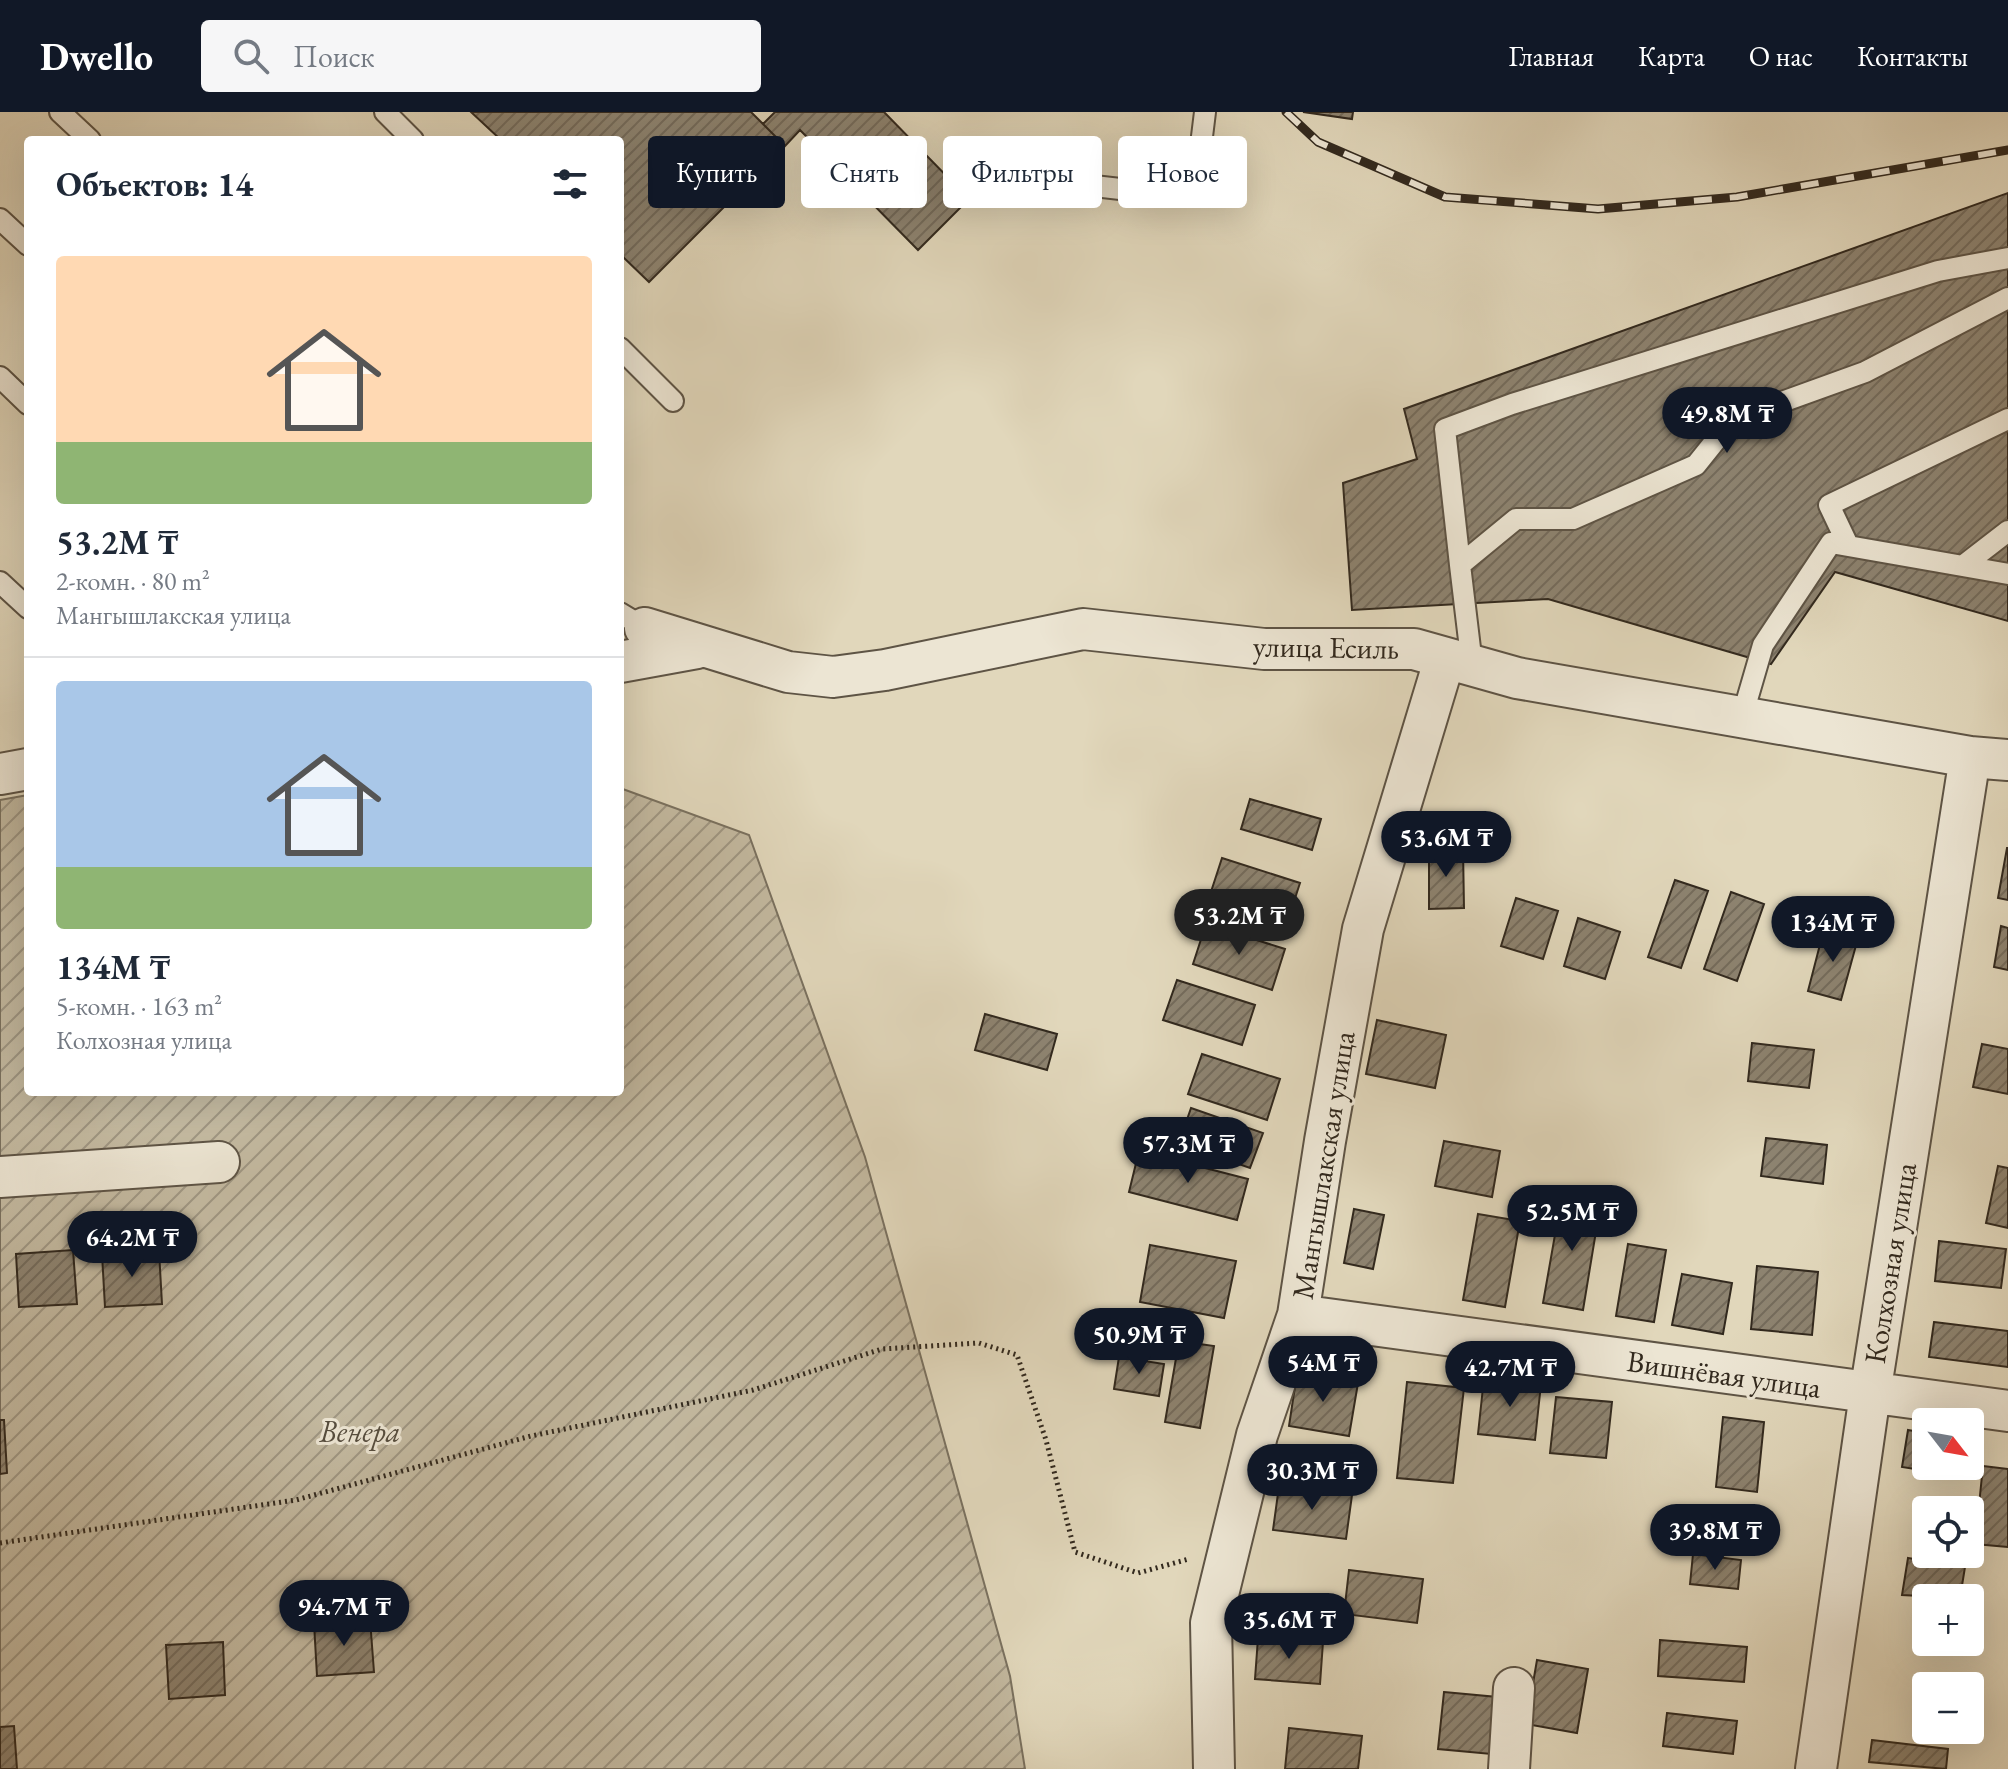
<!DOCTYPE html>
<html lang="ru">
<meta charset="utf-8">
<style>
body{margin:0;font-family:"EB Garamond",serif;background:#f6f6f7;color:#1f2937;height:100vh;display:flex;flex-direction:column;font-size:30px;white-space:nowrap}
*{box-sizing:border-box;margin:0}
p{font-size:26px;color:#747a83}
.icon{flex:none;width:44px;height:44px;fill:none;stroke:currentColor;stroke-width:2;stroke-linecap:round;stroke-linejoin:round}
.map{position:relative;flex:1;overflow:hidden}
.sheet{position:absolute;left:24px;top:24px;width:600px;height:960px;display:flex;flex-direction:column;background:#fff;border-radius:8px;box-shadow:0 8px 32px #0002}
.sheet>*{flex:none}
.banner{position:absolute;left:648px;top:24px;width:760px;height:72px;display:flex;gap:16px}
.needle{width:52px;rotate:121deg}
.buttons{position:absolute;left:1912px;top:1296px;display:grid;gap:16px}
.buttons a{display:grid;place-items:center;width:72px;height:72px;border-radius:8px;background:#fff;box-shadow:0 8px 32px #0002;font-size:40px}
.price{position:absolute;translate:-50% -68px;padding:0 18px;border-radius:28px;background:#111827;color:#fff;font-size:26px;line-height:52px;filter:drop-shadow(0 2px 4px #0008)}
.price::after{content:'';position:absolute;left:50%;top:48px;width:24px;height:18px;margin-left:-12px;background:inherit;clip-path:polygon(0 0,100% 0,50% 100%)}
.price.active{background:#222;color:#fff}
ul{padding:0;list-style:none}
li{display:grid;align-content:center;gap:16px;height:424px;padding:0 32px}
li+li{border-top:2px solid #e0e1e3}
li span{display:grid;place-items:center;height:248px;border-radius:8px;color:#555}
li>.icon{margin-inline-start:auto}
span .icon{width:144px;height:144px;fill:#fffc;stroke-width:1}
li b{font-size:34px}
h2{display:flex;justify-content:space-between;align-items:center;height:96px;padding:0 32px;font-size:34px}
.tag{padding:0 28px;border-radius:8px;background:#fff;box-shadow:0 8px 32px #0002;font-size:28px;line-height:72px}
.tag.active{background:#111827;color:#fff}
header{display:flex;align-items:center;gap:48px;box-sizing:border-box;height:112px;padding:0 40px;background:#111827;color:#fff}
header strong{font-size:38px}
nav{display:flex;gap:44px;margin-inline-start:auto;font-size:28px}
.search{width:560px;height:72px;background:#f6f6f7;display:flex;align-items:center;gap:20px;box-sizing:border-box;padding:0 28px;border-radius:8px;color:#747a83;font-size:30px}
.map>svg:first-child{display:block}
.garden{fill:url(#garden-furrows);stroke:#7a715f;stroke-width:2}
.building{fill:url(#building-hatch);stroke:#32291e;stroke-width:2}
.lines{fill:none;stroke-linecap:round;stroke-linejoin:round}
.service-casing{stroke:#5e5445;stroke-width:24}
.minor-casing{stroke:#5e5445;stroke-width:44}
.path{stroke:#32291e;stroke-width:5;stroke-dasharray:2 4;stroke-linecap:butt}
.service{stroke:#ece5d3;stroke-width:20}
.minor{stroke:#ece5d3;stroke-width:40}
.rail-casing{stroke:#32291e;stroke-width:9}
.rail{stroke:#ece5d3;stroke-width:6;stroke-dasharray:18;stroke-linecap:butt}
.labels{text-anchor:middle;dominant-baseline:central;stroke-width:6;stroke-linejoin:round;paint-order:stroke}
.street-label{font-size:30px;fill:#32291e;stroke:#ece5d3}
.park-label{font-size:30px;font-style:italic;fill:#564d3e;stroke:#ece5d3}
</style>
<header>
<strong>Dwello</strong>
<div class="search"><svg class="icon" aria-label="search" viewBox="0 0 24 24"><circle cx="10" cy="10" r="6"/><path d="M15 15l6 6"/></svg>Поиск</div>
<nav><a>Главная</a><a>Карта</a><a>О нас</a><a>Контакты</a></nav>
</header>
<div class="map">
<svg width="2008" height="1657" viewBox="0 0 2008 1657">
<defs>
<pattern id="garden-furrows" width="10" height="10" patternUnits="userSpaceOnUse" patternTransform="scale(2)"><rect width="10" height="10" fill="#c3b9a0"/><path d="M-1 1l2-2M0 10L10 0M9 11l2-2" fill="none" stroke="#9f9682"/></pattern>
<pattern id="building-hatch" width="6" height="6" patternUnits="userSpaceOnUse" patternTransform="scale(2)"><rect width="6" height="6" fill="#8d8370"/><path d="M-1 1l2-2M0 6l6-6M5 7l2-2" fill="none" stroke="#746b5b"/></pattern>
</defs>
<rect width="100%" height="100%" fill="#e1d7bb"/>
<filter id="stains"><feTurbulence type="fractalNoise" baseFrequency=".0025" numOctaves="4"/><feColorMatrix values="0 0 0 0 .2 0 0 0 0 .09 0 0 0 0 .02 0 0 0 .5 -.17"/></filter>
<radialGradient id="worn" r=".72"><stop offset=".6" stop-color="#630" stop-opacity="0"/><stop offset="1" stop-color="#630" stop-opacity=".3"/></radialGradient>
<path class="garden" d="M620,676L749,723L865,1045L1010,1564L1025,1657H0V688L28,683V980H620Z"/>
<path class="building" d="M471,0H751L785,34L649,170L620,142V28H501Z
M775,0H884L969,87L918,138L800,18L785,34L763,12Z
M1303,0H1353L1352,7Z
M2008,81V509L1835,460L1771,552L1548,487L1352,498L1343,371L1417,347L1404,297Z
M1250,687L1321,707L1312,738L1241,717Z
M2007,736H2008V788L1998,786Z
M1463,737L1464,796L1429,797V738Z
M1222,746L1300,771L1286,814L1208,789Z
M1675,768L1708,779L1681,856L1648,845Z
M1731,780L1764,792L1737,869L1704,857Z
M1516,786L1558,799L1543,847L1501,834Z
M1578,806L1620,820L1605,867L1564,854Z
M1206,812L1285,837L1272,878L1193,852Z
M2001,814L2008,816V858L1994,855Z
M1824,817L1858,826L1841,888L1808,879Z
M1177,868L1255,893L1242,933L1163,908Z
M985,902L1057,922L1047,958L975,938Z
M1377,908L1446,923L1435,976L1366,962Z
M1752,931L1814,938L1809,976L1748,969Z
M1982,932L2008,937V982L1973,975Z
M1202,942L1280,967L1267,1008L1188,982Z
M1191,996L1263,1021L1250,1056L1179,1031Z
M1766,1026L1827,1033L1823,1072L1761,1064Z
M1444,1029L1500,1039L1492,1085L1435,1074Z
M1139,1039L1248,1067L1237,1108L1129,1080Z
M1998,1054L2008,1056V1116L1986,1111Z
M1562,1083L1601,1089L1583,1198L1543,1191Z
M1354,1097L1384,1103L1373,1157L1344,1151Z
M1478,1102L1520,1109L1505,1195L1463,1188Z
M1939,1129L2006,1137L2001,1176L1935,1169Z
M1628,1132L1666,1138L1654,1210L1616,1204Z
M1150,1133L1236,1149L1224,1206L1140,1190Z
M73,1138L77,1192L19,1195L16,1142Z
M159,1139L162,1192L105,1195L102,1142Z
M1757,1154L1818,1160L1812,1223L1751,1217Z
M1682,1162L1732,1171L1723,1222L1672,1213Z
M1934,1210L2008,1219V1255L1929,1245Z
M1179,1229L1214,1234L1200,1316L1165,1310Z
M1119,1245L1164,1252L1159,1284L1114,1277Z
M1297,1261L1358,1271L1349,1324L1289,1314Z
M1484,1266L1541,1272L1535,1328L1478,1322Z
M1407,1270L1464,1276L1453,1371L1397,1366Z
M1556,1285L1612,1290L1606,1346L1550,1341Z
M1723,1305L1764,1310L1757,1380L1716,1375Z
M0,1308H4L7,1361L0,1362Z
M1908,1318L1926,1321V1354H1961L1959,1364L1902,1355Z
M1983,1354L2008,1357V1435L1975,1432Z
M1279,1374L1352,1383L1346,1427L1273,1418Z
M1693,1442L1741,1448L1738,1477L1690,1472Z
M1908,1446L1965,1455L1960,1486L1902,1483Z
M1349,1458L1423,1467L1417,1511L1344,1502Z
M370,1507L374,1560L317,1564L314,1511Z
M1258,1526L1323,1530L1320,1572L1255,1567Z
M1660,1528L1747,1535L1744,1570L1658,1564Z
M223,1530L225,1583L169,1587L166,1533Z
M1537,1548L1588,1557L1577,1621L1526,1612Z
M1444,1580L1508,1586L1502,1643L1438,1637Z
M1667,1601L1737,1609L1733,1642L1663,1634Z
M14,1614L17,1657H0V1615Z
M1289,1616L1362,1624L1358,1657H1285Z
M1872,1628L1948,1637L1946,1657L1869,1650Z"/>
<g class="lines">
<g class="service-casing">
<path id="service" d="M60,0L90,28
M385,0L413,28
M1024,66L1164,82L1199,49L1205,0
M0,107L28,133
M620,236L673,289
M0,265L28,292
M1848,433L1829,393L2008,307
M1460,453L1445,317L1512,292L1938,159L2008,146
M1964,453L2008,419
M0,470L28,496
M620,501L645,516
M1472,553L1460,453L1516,407H1573L1696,353L1732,308L1865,260L2008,186
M1742,605L1763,533L1831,431L2008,462"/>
</g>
<g class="minor-casing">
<path id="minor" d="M645,516L788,560L833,565L885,558L1083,517L1264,537H1414L1517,566L1970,645L2008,648
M620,550L697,536
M0,662L28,657
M0,1065L219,1050
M1298,1203L2008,1299
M1214,1657L1211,1511L1257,1323L1298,1203L1325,1029L1363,817L1445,546
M1509,1657L1514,1576
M1816,1657L1870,1282L1970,645"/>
</g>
<path class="path" d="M0,1431L296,1388L531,1324L753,1278L882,1237L979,1231L1017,1243L1046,1328L1075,1440L1138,1461L1189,1447"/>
<use href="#service" class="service"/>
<use href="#minor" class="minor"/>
<g class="rail-casing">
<path id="rail" d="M1286,0L1318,30L1445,85L1598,97L1737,85L2008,38"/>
</g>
<use href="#rail" class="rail"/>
</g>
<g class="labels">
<g class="street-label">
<text transform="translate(1326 535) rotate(1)">улица Есиль</text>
<text transform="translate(1323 1053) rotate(-81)">Мангышлакская улица</text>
<text transform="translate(1890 1151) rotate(-81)">Колхозная улица</text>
<text transform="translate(1724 1262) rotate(8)">Вишнёвая улица</text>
</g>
<g class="park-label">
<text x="360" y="1319">Венера</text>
</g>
</g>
<rect width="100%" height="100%" filter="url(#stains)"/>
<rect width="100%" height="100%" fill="url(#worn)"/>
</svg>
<div class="buttons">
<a><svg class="needle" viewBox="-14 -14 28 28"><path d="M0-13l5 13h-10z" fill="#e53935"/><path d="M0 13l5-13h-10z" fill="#747a83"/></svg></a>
<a><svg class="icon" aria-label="locate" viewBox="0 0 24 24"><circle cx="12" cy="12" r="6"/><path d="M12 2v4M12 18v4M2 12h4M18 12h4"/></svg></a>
<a>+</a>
<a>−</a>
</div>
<b class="price" style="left:1727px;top:343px">49.8M ₸</b>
<b class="price" style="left:1446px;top:767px">53.6M ₸</b>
<b class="price active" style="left:1239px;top:845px">53.2M ₸</b>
<b class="price" style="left:1833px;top:852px">134M ₸</b>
<b class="price" style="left:1188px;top:1073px">57.3M ₸</b>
<b class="price" style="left:1572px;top:1141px">52.5M ₸</b>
<b class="price" style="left:132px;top:1167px">64.2M ₸</b>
<b class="price" style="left:1139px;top:1264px">50.9M ₸</b>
<b class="price" style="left:1323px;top:1292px">54M ₸</b>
<b class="price" style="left:1510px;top:1297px">42.7M ₸</b>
<b class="price" style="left:1312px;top:1400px">30.3M ₸</b>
<b class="price" style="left:1715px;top:1460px">39.8M ₸</b>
<b class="price" style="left:344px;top:1536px">94.7M ₸</b>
<b class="price" style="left:1289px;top:1549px">35.6M ₸</b>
<div class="banner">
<a class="tag active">Купить</a>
<a class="tag">Снять</a>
<a class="tag">Фильтры</a>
<a class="tag">Новое</a>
</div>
<section class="sheet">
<h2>Объектов: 14<svg class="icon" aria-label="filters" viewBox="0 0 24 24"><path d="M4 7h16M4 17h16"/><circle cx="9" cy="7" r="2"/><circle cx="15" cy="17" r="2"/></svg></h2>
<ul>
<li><span style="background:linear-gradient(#ffd9b3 75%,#8fb573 0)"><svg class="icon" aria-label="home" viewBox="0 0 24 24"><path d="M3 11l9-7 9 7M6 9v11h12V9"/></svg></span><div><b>53.2M ₸</b><p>2-комн. · 80 m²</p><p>Мангышлакская улица</p></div></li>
<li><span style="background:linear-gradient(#a9c7e8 75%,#8fb573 0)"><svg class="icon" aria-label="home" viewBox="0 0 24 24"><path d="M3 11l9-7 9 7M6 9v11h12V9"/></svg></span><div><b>134M ₸</b><p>5-комн. · 163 m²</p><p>Колхозная улица</p></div></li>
</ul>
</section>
</div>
